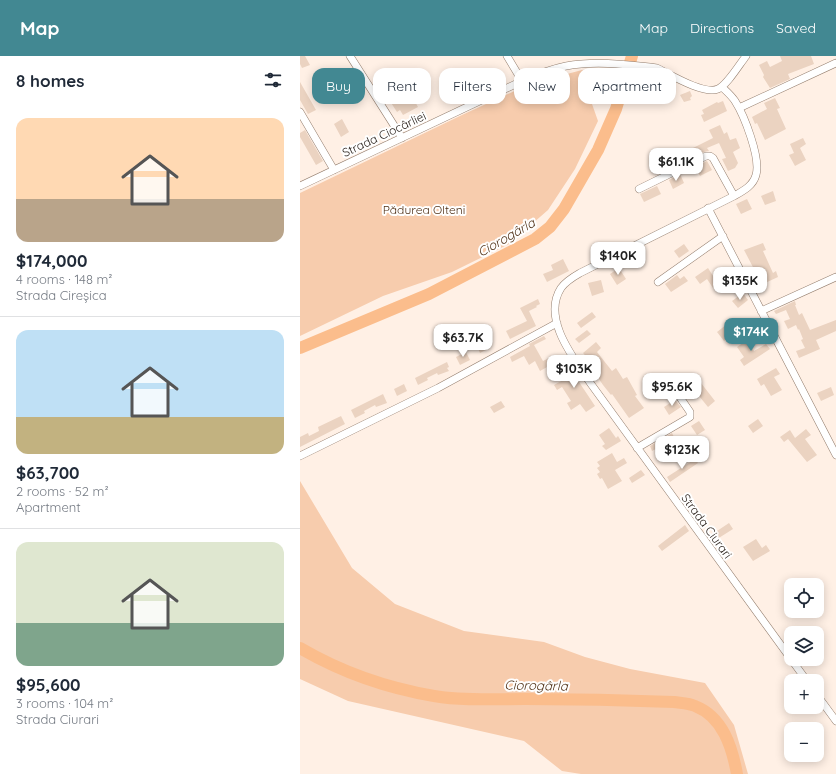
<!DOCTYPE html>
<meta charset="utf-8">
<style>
body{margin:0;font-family:Quicksand,sans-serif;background:#f6f6f7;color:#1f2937;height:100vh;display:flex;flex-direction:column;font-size:15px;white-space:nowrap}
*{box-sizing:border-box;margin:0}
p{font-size:13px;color:#747a83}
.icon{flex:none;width:22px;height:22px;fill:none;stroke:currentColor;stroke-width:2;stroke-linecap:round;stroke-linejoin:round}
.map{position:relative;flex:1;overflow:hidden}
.side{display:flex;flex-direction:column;background:#fff;width:300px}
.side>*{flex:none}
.guide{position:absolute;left:12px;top:12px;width:380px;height:36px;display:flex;gap:8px}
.fabs{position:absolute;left:484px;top:522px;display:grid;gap:8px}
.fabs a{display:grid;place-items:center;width:40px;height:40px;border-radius:8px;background:#fff;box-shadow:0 2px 10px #0003;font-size:20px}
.price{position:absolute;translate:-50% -34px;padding:0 9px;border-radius:8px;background:#fff;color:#222;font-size:13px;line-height:26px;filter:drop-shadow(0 1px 2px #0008)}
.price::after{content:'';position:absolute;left:50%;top:24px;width:12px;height:9px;margin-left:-6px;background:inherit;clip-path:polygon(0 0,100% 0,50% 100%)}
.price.selected{background:#428892;color:#fff}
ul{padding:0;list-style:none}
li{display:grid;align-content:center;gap:8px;height:212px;padding:0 16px}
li+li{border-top:1px solid #e0e1e3}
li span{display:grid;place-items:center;height:124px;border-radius:12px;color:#555}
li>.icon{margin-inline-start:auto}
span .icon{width:72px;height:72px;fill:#fffc;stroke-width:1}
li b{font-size:17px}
h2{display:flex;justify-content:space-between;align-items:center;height:48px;padding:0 16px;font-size:17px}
.tag{padding:0 14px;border-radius:12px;background:#fff;box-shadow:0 2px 10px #0003;font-size:14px;line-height:36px}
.tag.selected{background:#428892;color:#fff}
header{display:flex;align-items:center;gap:24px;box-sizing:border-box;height:56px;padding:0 20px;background:#428892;color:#fff}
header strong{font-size:19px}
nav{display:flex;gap:22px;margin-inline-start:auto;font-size:14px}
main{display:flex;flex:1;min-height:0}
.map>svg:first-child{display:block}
.green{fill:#f7ccad}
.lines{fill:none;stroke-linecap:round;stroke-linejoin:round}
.river{stroke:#fbbd8c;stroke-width:12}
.building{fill:#ebd3c1}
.minor-casing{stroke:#947e6e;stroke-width:8}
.minor{stroke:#fff;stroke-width:7}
.labels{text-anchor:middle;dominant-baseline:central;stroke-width:4;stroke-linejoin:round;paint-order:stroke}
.street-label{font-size:12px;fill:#221913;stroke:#fff}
.park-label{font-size:12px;fill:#4e2f15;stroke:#fff}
.water-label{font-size:13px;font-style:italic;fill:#513218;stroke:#fff}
</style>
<header>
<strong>Map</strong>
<nav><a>Map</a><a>Directions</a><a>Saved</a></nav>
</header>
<main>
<section class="side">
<h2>8 homes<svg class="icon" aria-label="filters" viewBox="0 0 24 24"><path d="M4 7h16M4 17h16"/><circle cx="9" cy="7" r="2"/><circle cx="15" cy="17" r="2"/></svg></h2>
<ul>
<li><span style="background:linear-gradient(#ffd9b3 65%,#b9a48a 0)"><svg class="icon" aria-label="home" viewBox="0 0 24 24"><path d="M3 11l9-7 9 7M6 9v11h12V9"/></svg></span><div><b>$174,000</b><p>4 rooms · 148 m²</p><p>Strada Cireșica</p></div></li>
<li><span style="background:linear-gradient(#bfe0f5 70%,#c2b280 0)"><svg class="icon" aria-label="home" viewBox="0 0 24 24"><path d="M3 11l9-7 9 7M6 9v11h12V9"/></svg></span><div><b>$63,700</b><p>2 rooms · 52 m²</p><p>Apartment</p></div></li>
<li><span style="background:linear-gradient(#dfe7d0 65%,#7fa58c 0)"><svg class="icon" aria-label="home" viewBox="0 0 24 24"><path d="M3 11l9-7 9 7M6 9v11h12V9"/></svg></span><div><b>$95,600</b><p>3 rooms · 104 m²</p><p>Strada Ciurari</p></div></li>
</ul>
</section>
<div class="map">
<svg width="536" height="718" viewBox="0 0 536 718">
<rect width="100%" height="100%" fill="#fff0e5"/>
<path class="green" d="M282,14C300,21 297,32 292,48L298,65L275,113L248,154L209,188L152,216L83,240L0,280V137L162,59L230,28Z
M0,425L52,512L95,548L164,575L244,586L285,601L330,613L405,627L434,669L448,718H281L262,715L224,685L48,645L0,623Z"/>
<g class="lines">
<path class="river" d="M0,292L129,238L235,183L250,171L264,153L298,94L316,53L332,0
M0,592C41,616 87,632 134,640C163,645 195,643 225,643C274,643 324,644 374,646C380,647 389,647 395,650C423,661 432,691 437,718"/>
</g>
<path class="building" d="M0,0H5L10,9L2,12L0,8Z
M480,0H511L514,8L488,18L490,23L470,32L463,21L464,19L459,9L467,5L470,11L482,5Z
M171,19L173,22L175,20L181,31L174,35L167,22Z
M101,21L118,51L103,59L100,54L97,56L88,42L92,39L88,31L93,28L92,26Z
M0,26L16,54L8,58L0,44Z
M390,35L392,40L390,42L391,44L384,46L380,39Z
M475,42L480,52L477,53L486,73L465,84L457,67L455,68L452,61L467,53L464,47Z
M423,45L427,55L404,66L401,59L404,58L402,54L417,46L418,47Z
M42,63L49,76L41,81L34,68Z
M420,69L424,78L427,76L430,84L436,82L440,92L433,96L438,107L435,112L428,115L422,103L426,102L419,87L407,92L409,95L404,96L392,101L389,94L413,82L409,74Z
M5,74L23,105L16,109L0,81V77Z
M503,82L506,88L500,92L506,104L495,110L489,99L494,97L490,88Z
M407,105L412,114L400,120L395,111Z
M380,118L384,127L373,133L369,124Z
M357,130L361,138L344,146L340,138Z
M473,135L476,145L465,149L461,140Z
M447,143L452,153L441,158L436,148Z
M463,187L466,194L463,195L473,217L476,215L478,221L463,228L457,214L455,215L444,194Z
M384,188L389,195L379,202L374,195Z
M263,203L269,215L247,226L243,218L253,214L251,209Z
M319,212L326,223L317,229L310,218Z
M408,212L415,223L425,217L429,223L413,232L407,223L400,228L395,221Z
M377,219L380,223L384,220L388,225L371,236L365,228Z
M301,224L304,236L292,240L288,227Z
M443,237L448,244L438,252L432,245Z
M238,243L240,248L236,250L237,251L229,255L236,270L210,283L206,275L227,265L220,252Z
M495,245L496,249H495L499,259L502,257L510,274L536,264V275L516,284L520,293L499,302L496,295L505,292L501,284L503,283L499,273L498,274L496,269L488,273L484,265L490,263L486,254L476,258L474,255Z
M292,256L296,261L281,272L277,267Z
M431,265L438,273L424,285L417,276Z
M287,274L291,278L279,287L275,283Z
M244,280L246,283L234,289L243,305L253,300L256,306L240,315L235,305L229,309L224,300L212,306L210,301L230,290L229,288Z
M447,284L454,295L466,288L470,293L444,310L440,304L444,301L437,291Z
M187,285L190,292L180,297L177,290Z
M296,286L301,292L297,296L312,315L316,312L323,323L327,321L337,339L335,340L344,352L329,362L312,338L311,339L303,329L291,311L294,309L283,297Z
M166,296L170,304L160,309L156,301Z
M147,306L149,311L147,312L149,315L138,319L137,317L127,322L128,324L118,329L115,322Z
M269,307L272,314H271L295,350L286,356L280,348L271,354L267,347L271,345L262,331L257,334L254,329L263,324L257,314Z
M476,312L480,318L474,321L482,334L471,340L464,328L461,330L457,323Z
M394,318L415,345L408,351L386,324Z
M104,328L107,335L97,340L94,333Z
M531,331L534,339L521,345L517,337Z
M83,338L87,347L76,351L75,349L64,355L65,357L55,362L51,354Z
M375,344L381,351L369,359L364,351Z
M201,345L205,351L194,357L190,351Z
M41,360L45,368L0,391V381L8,377L9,380L19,375L18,371Z
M458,363L463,370L453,377L448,370Z
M399,365L405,374L397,379L391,370Z
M309,372L316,382L318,380L321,385L306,394L302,390L305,388L299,379Z
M506,373L511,379L505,383L517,399L507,406L488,383L484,386L480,381L490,374L495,382Z
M372,377L375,383L352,395L350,390Z
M312,397L317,406L324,402L327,407L315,414L322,425L308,433L302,422L300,423L297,418L300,416L297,412L300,410L297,406Z
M395,403L398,407L370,426L367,421Z
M341,414L345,419L332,427L329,422Z
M429,467L433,473L414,485L411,479Z
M385,469L389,475L362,495L358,490Z
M456,483L462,492L466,489L470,495L453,505L443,491Z"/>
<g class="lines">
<g class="minor-casing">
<path id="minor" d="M50,0L102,82
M207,0L222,25
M422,31C426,35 431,39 435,45C444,59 461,102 456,119C453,130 443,135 434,140L280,217C273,221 266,225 261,232C241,263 275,304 291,328L507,625
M439,52L536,7
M0,56L34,114
M0,130L222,25C236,19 251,13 266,10C293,5 323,8 350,11L357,12C371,19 404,39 418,33C427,29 439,9 446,0
M339,133L406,100H410L413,102L434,140
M408,152L536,399
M358,226L423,180
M461,255L536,221
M337,392L390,361V356L375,334
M0,400L138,332L257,267
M517,639L536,665"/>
</g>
<use href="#minor" class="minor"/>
</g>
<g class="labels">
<g class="street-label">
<text transform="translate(84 78) rotate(-25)">Strada Ciocârliei</text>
<text transform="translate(407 470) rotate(54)">Strada Ciurari</text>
</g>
<g class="park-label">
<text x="124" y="153">Pădurea Olteni</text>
</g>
<g class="water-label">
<text transform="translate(206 181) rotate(-30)">Ciorogârla</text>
<text transform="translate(236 629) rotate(1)">Ciorogârla</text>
</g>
</g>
</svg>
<div class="fabs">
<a><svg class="icon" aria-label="locate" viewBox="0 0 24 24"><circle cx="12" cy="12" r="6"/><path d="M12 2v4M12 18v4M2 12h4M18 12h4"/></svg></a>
<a><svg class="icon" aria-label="layers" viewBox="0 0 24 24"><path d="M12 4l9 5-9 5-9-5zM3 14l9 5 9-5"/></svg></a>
<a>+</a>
<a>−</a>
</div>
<b class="price" style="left:376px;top:126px">$61.1K</b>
<b class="price" style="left:318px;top:220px">$140K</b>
<b class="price" style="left:440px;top:245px">$135K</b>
<b class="price selected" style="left:451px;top:296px">$174K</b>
<b class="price" style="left:163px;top:302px">$63.7K</b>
<b class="price" style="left:274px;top:333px">$103K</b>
<b class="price" style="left:372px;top:351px">$95.6K</b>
<b class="price" style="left:382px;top:414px">$123K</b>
<div class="guide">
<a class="tag selected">Buy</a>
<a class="tag">Rent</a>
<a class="tag">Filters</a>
<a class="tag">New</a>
<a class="tag">Apartment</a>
</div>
</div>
</main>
